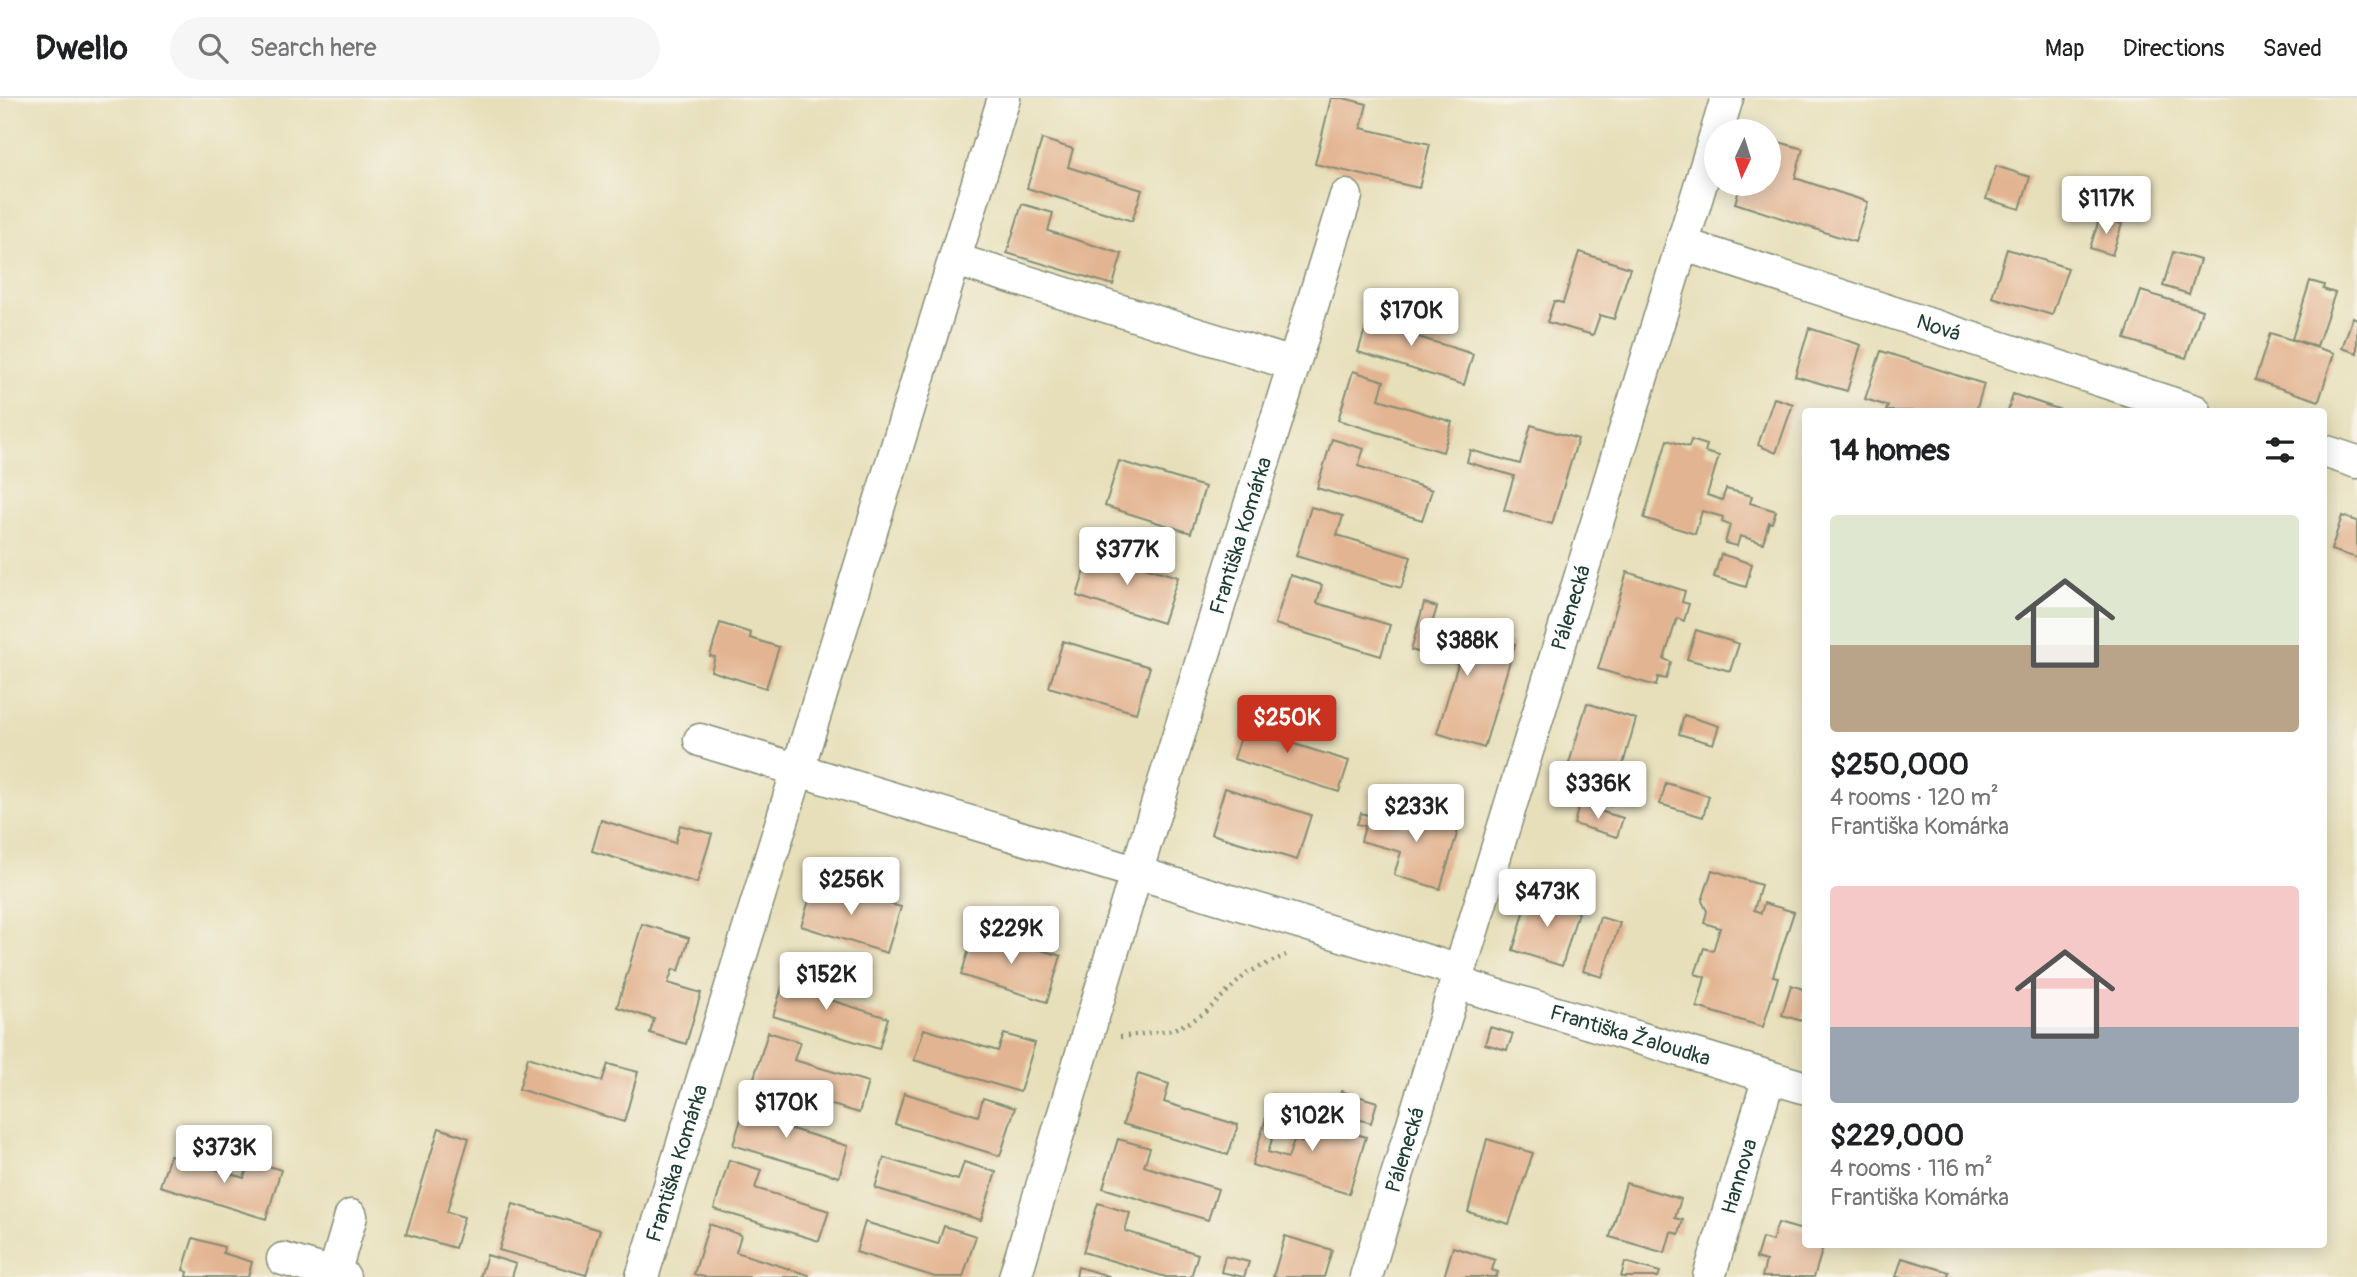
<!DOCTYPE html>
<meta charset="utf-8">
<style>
body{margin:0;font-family:Pangolin,sans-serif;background:#f6f6f6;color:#202124;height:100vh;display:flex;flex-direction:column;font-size:26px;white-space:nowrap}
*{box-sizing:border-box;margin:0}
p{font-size:23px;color:#757577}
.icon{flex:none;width:38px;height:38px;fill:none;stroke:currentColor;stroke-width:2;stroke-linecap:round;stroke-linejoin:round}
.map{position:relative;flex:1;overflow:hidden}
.panel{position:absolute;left:1802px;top:310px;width:525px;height:840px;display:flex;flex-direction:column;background:#fff;border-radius:7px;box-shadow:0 4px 18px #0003}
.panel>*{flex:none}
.needle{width:46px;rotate:184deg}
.buttons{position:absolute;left:1704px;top:21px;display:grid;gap:14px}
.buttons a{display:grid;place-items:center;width:77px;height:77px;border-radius:50%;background:#fff;box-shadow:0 4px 18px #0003;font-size:35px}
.price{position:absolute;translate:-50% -60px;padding:0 16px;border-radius:7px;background:#fff;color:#222;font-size:23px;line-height:46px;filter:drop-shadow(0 2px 4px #0008)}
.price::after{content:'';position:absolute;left:50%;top:42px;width:21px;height:16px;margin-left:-10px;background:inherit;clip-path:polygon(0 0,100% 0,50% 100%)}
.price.active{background:#c8321e;color:#fff}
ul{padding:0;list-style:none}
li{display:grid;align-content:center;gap:14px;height:371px;padding:0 28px}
li span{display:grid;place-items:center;height:217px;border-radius:7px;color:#555}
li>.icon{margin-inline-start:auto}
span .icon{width:126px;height:126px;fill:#fffc;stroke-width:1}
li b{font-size:30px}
h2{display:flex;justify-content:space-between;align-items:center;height:84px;padding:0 28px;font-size:30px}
header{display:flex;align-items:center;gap:42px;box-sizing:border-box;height:98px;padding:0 35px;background:#fff;border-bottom:2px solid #e0e0e0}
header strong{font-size:33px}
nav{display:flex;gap:38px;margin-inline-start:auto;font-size:24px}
.search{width:490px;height:63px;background:#f6f6f6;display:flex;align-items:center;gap:18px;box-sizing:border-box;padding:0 24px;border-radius:38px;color:#757577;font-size:26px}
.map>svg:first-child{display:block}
.building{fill:#e3b491}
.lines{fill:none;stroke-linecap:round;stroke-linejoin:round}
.minor-casing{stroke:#838e76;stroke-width:35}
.path{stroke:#838e76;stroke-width:4.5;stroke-dasharray:2 5;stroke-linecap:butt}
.minor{stroke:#fff;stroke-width:32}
.labels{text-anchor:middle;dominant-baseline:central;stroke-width:6;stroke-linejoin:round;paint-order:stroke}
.street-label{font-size:21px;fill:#1f3d34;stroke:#f7f3e8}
</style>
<header>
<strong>Dwello</strong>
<div class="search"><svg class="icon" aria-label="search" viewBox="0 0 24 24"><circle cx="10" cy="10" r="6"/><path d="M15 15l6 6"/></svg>Search here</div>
<nav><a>Map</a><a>Directions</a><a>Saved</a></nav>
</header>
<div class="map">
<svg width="2357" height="1179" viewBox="0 0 2357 1179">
<rect width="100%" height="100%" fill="#f7f3e8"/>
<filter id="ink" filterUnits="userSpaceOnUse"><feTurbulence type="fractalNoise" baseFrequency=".0143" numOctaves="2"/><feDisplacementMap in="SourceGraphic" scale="14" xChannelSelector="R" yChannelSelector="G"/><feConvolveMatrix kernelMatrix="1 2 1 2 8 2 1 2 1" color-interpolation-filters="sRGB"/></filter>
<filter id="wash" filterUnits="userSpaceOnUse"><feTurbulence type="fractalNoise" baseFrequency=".00686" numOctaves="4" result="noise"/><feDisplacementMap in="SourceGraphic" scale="28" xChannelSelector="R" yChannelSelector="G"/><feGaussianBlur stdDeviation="1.57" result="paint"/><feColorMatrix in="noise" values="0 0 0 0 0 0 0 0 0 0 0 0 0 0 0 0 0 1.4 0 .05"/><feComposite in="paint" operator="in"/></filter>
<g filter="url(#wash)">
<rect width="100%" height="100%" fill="#e7dfb9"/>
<g id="blocks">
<path class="building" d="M1331,0H1343L1367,6L1361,30L1430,46L1419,90L1315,66Z
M1042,41L1073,51L1068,69L1142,92L1132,123L1027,90Z
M1779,44L1803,51L1795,80L1868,104L1855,144L1735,105L1741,86H1769V46L1778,48Z
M1996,68L2030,79L2020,111L1986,101Z
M1022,106L1053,115L1048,133L1122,156L1113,187L1007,155Z
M2100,119L2122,126L2112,157L2090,150Z
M2007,151L2068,170L2052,217L1992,199Z
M1579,154L1630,170L1614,221L1600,217L1593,237L1547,224L1554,203L1563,205Z
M2173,154L2200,162L2189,196L2163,188Z
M2310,183L2324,187L2323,191L2335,195L2317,248L2292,241Z
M2141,193L2202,212L2186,260L2125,241Z
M1373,205L1405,215L1399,233L1473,256L1464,287L1358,254Z
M2353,219L2357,221V255L2342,250Z
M1809,230L1861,247L1847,293L1795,278Z
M2270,235L2334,255L2319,303L2255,282Z
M1881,253L1984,286L1976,313H1886L1888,308L1865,301Z
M1353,273L1384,283L1379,301L1452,324L1443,354L1338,322Z
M2013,296L2064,313H2008Z
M1774,300L1793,306L1776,355L1758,347Z
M1531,327L1578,341L1552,426L1504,412L1514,378L1467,364L1470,352L1520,366Z
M1332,341L1364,351L1358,368L1432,392L1422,422L1317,390Z
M1667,342L1689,349L1691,342L1707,347L1705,354L1719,358L1707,397L1722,402L1726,391L1752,398L1750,405L1776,413L1772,425L1769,424L1763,445L1740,438L1737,448L1725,445L1730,427L1722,424L1723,419L1702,413L1695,436L1644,420Z
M1119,363L1205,389L1191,435L1105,408Z
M1311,409L1343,418L1337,437L1411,459L1401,490L1296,458Z
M2342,418L2357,423V460L2331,452Z
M1091,453L1178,479L1163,525L1077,498Z
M1721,456L1752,466L1746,489L1714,479Z
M1627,474L1685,493L1682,504L1689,506L1684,523L1677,520L1664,561L1671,564L1666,581L1658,579L1656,588L1598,571Z
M1290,477L1322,487L1317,505L1390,527L1381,558L1275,526Z
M1424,505L1437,509L1430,532L1465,544L1469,532L1515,546L1484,650L1437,635L1458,566L1411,552Z
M720,525L751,535L750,540L779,549L766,590L711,573L715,559L710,558Z
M1696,532L1739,546L1730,573L1687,561Z
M1063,543L1150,569L1136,615L1049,589Z
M1587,605L1636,621L1611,708L1561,692Z
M1249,613L1280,622L1275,640L1349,663L1339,694L1234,661Z
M1684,617L1719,628L1713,646L1679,636Z
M1666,685L1709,698L1703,719L1660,706Z
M1225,690L1311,717L1297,762L1211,736Z
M1579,707L1623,720L1617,739L1574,726Z
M1414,709L1461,723L1440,791L1394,777L1401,754L1361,743L1365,728L1357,726L1361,715L1408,729Z
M601,722L675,745L680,727L712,736L697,785L592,753Z
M1712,772L1761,787L1754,812L1761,815L1764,805L1794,814L1773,878L1778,879L1763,929L1697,909L1705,879L1695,876L1704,850L1713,853L1720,830L1704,825L1707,813L1702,803Z
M815,783L901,809L887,855L801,828Z
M1555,795L1572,800L1568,811L1578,814L1562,868L1513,852L1529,798L1551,805Z
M1600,819L1620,825L1602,879L1583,873Z
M642,826L689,840L679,873L673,871L668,885L701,895L686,946L650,935L654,921L617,909Z
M975,832L1061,858L1047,904L961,877Z
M788,870L820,879L814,897L888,920L879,951L773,918Z
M1791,887L1806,892V910L1802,923L1782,917Z
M1490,929L1513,936L1507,952L1485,946Z
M924,931L998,953L1004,936L1035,945L1020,994L914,962Z
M768,934L800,944L794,962L868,984L859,1015L753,983Z
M528,959L602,983L608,966L638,974L624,1024L519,991Z
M1138,976L1169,986L1164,1004L1238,1027L1228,1057L1123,1026Z
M1341,993L1377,1004L1371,1025L1335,1014Z
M904,995L978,1018L983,1000L1015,1010L1000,1058L895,1026Z
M1273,996L1285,1000L1268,1054L1288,1060L1294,1042L1302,1044L1309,1021L1366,1039L1349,1096L1252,1067Z
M748,998L780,1008L775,1026L848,1048L839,1079L733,1047Z
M439,1030L469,1040L447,1114L464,1119L455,1150L406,1136Z
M1118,1041L1150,1050L1144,1068L1218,1091L1208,1122L1103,1090Z
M1487,1041L1533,1055L1509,1126L1468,1114Z
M170,1057L244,1080L250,1062L281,1072L266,1121L160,1088Z
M884,1060L958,1082L964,1064L996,1074L981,1122L875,1090Z
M729,1062L761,1072L755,1090L829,1113L819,1143L714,1111Z
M1626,1085L1681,1101L1675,1120L1683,1122L1679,1136L1671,1134L1665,1155L1610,1139Z
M1098,1105L1130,1115L1125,1133L1198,1156L1191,1179H1166L1083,1154Z
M513,1106L600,1132L586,1177L499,1152Z
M865,1124L938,1146L944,1128L976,1138L963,1179H935L856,1154Z
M1778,1125L1806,1133V1146H1824L1814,1179H1762L1766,1163L1756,1160L1762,1140L1772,1143Z
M709,1126L741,1137L736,1154L809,1177L808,1179H704L694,1176Z
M1285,1138L1332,1152L1324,1179H1273Z
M193,1140L224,1149L223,1155L252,1164L248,1179H187L188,1174L183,1172Z
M1453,1149L1495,1162L1492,1172L1498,1174L1496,1179H1444Z
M487,1157L516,1166L512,1179H480Z
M1225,1158L1249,1164L1244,1179L1221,1174Z
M1902,1160L1949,1174L1948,1179H1896Z
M1625,1164L1660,1174L1658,1179H1621Z
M1078,1169L1109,1178V1179H1076Z"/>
</g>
</g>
<g filter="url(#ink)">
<use href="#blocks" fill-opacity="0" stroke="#838e76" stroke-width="2"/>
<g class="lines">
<g class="minor-casing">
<g id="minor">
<path id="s1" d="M1682,146L2195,313"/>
<path d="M956,162L1293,266"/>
<path d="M2324,353L2357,364"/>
<path d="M700,642L1460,873"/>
<path id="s2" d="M1456,885L1806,990"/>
<path d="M283,1161L344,1179"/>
<path d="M334,1176L351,1118"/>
<path id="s3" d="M642,1179L1004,0"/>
<path id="s4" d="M1015,1179L1136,775L1346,98"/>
<path id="s5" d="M1366,1179L1727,0"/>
<path id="s6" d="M1709,1179L1769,979"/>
</g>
</g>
<path class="path" d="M1120,939L1172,932L1190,924L1206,914L1247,875L1286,857"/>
<use href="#minor" class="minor"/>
</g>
</g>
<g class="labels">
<g class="street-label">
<text stroke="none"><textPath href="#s1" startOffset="270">Nová</textPath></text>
<text stroke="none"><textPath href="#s4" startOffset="775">Františka Komárka</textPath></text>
<text stroke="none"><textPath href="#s5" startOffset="700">Pálenecká</textPath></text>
<text stroke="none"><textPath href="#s2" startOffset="182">Františka Žaloudka</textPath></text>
<text stroke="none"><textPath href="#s5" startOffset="133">Pálenecká</textPath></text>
<text stroke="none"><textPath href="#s3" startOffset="119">Františka Komárka</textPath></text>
<text stroke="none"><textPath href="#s6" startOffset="105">Hannova</textPath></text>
</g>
</g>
</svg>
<div class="buttons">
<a><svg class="needle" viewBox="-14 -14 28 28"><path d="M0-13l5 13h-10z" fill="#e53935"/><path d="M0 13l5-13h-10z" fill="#757577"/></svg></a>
</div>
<b class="price" style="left:2106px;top:138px">$117K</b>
<b class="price" style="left:1411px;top:250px">$170K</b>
<b class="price" style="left:1127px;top:489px">$377K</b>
<b class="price" style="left:1467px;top:580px">$388K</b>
<b class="price active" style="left:1287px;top:657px">$250K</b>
<b class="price" style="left:1598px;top:723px">$336K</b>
<b class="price" style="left:1416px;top:746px">$233K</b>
<b class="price" style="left:851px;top:819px">$256K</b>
<b class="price" style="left:1547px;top:831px">$473K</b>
<b class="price" style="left:1011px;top:868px">$229K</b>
<b class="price" style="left:826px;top:914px">$152K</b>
<b class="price" style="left:786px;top:1042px">$170K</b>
<b class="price" style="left:1312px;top:1055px">$102K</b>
<b class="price" style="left:224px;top:1087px">$373K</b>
<section class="panel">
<h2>14 homes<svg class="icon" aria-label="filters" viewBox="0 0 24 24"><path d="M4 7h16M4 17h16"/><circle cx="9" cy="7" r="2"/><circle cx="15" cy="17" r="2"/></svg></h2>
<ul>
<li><span style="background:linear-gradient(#dfe7d0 60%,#b9a48a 0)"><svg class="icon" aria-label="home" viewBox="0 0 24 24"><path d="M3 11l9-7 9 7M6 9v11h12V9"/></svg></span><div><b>$250,000</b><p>4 rooms · 120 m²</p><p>Františka Komárka</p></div></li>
<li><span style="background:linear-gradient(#f6c9c9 65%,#9aa5b1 0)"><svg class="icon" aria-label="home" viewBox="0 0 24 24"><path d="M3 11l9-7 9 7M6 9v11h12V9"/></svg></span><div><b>$229,000</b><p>4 rooms · 116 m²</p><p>Františka Komárka</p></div></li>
</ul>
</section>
</div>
